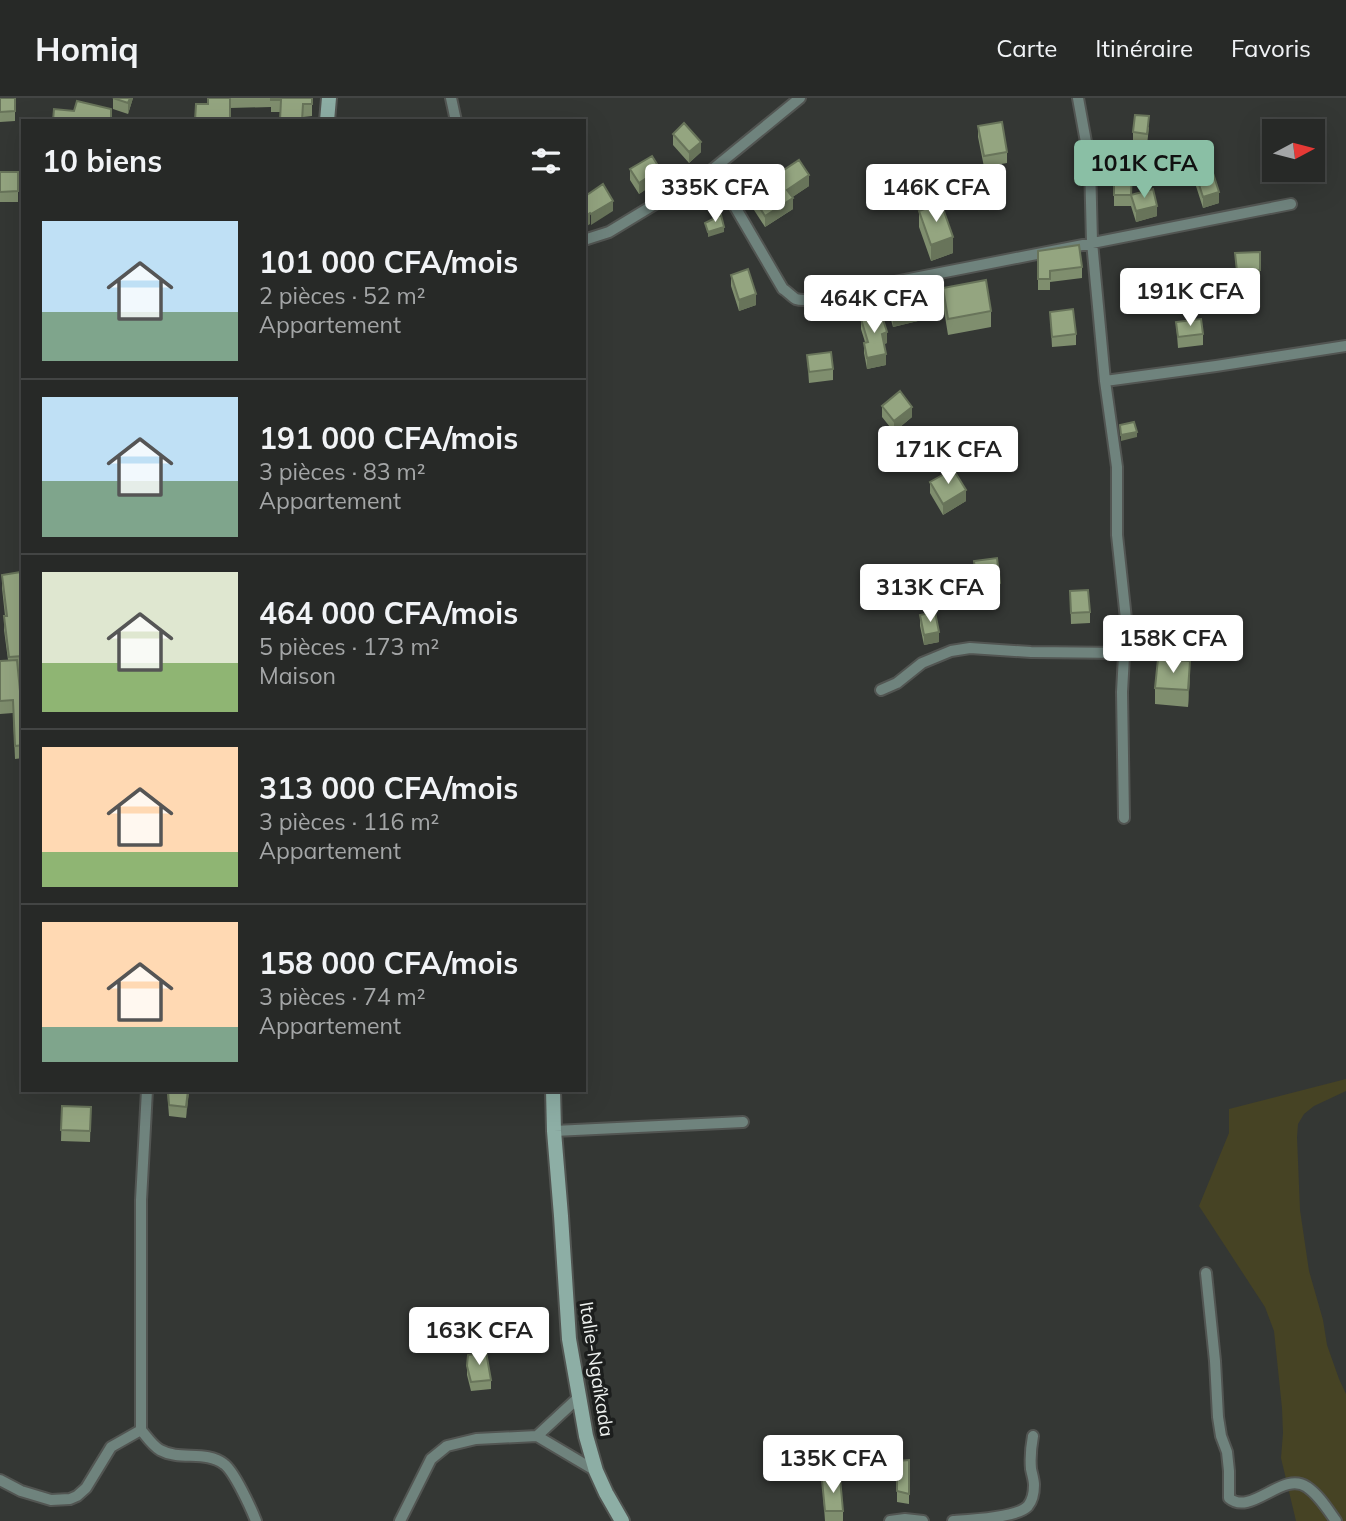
<!DOCTYPE html>
<html lang="fr">
<meta charset="utf-8">
<style>
body{margin:0;font-family:Mulish,sans-serif;background:#2f312f;color:#f1f3f6;height:100vh;display:flex;flex-direction:column;font-size:26px;white-space:nowrap}
*{box-sizing:border-box;margin:0}
p{font-size:23px;color:#a4a6a7}
.icon{flex:none;width:38px;height:38px;fill:none;stroke:currentColor;stroke-width:2;stroke-linecap:round;stroke-linejoin:round}
.map{position:relative;flex:1;overflow:hidden}
.details{position:absolute;left:21px;top:21px;width:565px;height:973px;display:flex;flex-direction:column;background:#272927;border-radius:0px;box-shadow:0 7px 28px #0002,0 0 0 2px #434544}
.details>*{flex:none}
.needle{width:46px;rotate:83deg}
.buttons{position:absolute;left:1262px;top:21px;display:grid;gap:14px}
.buttons a{display:grid;place-items:center;width:63px;height:63px;border-radius:0px;background:#272927;box-shadow:0 7px 28px #0002,0 0 0 2px #434544;font-size:35px}
.price{position:absolute;translate:-50% -60px;padding:0 16px;border-radius:7px;background:#fff;color:#222;font-size:23px;line-height:46px;filter:drop-shadow(0 2px 4px #0008)}
.price::after{content:'';position:absolute;left:50%;top:42px;width:21px;height:16px;margin-left:-10px;background:inherit;clip-path:polygon(0 0,100% 0,50% 100%)}
.price.current{background:#8abfa5;color:#111}
ul{padding:0;list-style:none}
li{display:flex;align-items:center;gap:21px;height:175px;padding:0 21px}
li+li{border-top:2px solid #434544}
li span{display:grid;place-items:center;flex:none;width:196px;height:140px;border-radius:0px;color:#555}
li>.icon{margin-inline-start:auto}
span .icon{width:84px;height:84px;fill:#fffc;stroke-width:1}
li b{font-size:30px}
h2{display:flex;justify-content:space-between;align-items:center;height:84px;padding:0 21px;font-size:30px}
header{display:flex;align-items:center;gap:42px;box-sizing:border-box;height:98px;padding:0 35px;background:#272927;border-bottom:2px solid #434544}
header strong{font-size:33px}
nav{display:flex;gap:38px;margin-inline-start:auto;font-size:24px}
.map>svg:first-child{display:block}
.green{fill:#464324}
.lines{fill:none;stroke-linecap:round;stroke-linejoin:round}
.street-casing{stroke:#525552;stroke-width:14}
.secondary-casing{stroke:#525552;stroke-width:18}
.street{stroke:#6f837d;stroke-width:10}
.secondary{stroke:#8daea5;stroke-width:14}
.wall{fill:#7f8e6e}
.shaded-wall{fill:#68745a}
.building{fill:#94a580;stroke:#68745a;stroke-width:2}
.labels{text-anchor:middle;dominant-baseline:central;stroke-width:7;stroke-linejoin:round;paint-order:stroke}
.street-label{font-size:19px;fill:#eff2f0;stroke:#1c1e1d}
</style>
<header>
<strong>Homiq</strong>
<nav><a>Carte</a><a>Itinéraire</a><a>Favoris</a></nav>
</header>
<div class="map">
<svg width="1346" height="1423" viewBox="0 0 1346 1423">
<rect width="100%" height="100%" fill="#343734"/>
<path class="green" d="M1346,981V993L1314,1008L1304,1016L1298,1026L1297,1039L1300,1112L1309,1173L1323,1222L1327,1247L1339,1281L1346,1296V1423H1296L1281,1360L1283,1335L1282,1310L1274,1233L1265,1209L1199,1108L1229,1035V1011Z"/>
<g class="lines">
<g class="street-casing">
<path id="street" d="M451,0L456,23
M1078,0L1090,66L1092,144L1105,283L1117,369V437L1126,521L1122,594L1124,720
M713,71L783,191C787,193 792,199 796,201C811,206 867,190 884,186L1291,106
M584,142L609,134L713,71L800,0
M1105,283L1216,268L1346,248
M881,592L897,585L922,565L951,553L970,550L1031,554L1124,555
M147,992L141,1102V1332C147,1339 152,1347 160,1352C180,1363 206,1352 224,1366C234,1373 251,1410 256,1423
M554,1033L743,1024
M1206,1175L1215,1263L1218,1319L1221,1338L1227,1354L1229,1373V1400C1251,1419 1283,1372 1307,1389C1319,1397 1328,1412 1336,1423
M537,1338L579,1299
M0,1382L21,1393L51,1402L70,1401L77,1398L86,1390L111,1349L141,1332
M400,1423L431,1361L447,1348L476,1341L537,1338L596,1373
M890,1423L905,1421L923,1423
M953,1423C969,1422 1017,1420 1028,1408C1032,1403 1034,1394 1034,1387C1034,1382 1032,1376 1031,1371C1030,1360 1031,1349 1033,1338"/>
</g>
<g class="secondary-casing">
<path id="secondary" d="M327,23L329,0
M553,992L554,1033L561,1118L569,1241L586,1338L596,1373L606,1395L622,1423"/>
</g>
<use href="#street" class="street"/>
<use href="#secondary" class="secondary"/>
</g>
<path class="wall" d="M0,0H15V23L0,24Z
M113,0H133L128,16L113,11Z
M207,0H312V18L303,19L280,14H271V9L230,10L208,6Z
M978,28L1007,54V65L984,69L978,39Z
M1149,29L1147,47L1133,45V34Z
M673,36L701,54L689,65L673,47Z
M630,71L660,82L639,96L630,82Z
M1114,73L1131,97L1157,118L1136,124L1131,108H1114Z
M0,74H18V104H0Z
M1195,74L1219,105L1203,110L1195,85Z
M767,83L809,88L792,99L793,111L765,129L743,95V84Z
M919,113L953,155L931,163L919,129Z
M1038,153L1082,169V180L1050,184V192H1038Z
M1260,154V182L1237,184L1235,155Z
M731,177L756,207L739,213L731,188Z
M943,190L991,213V229L948,237L943,206Z
M887,197L922,222L893,229L887,208Z
M1050,214L1076,236V247L1052,249Z
M861,221L887,245L884,246L886,267L867,271L864,255V245L865,244L861,231Z
M1176,224L1203,236V247L1178,250Z
M807,257L833,271V282L809,285Z
M882,308L912,319L894,334L882,319Z
M930,384L966,403L943,417L930,395Z
M974,463L1000,485V496L977,499L974,474Z
M2,477L23,490V571L18,572L20,593H23V660L15,661L13,615L0,616V563L8,562L4,532L5,518L2,490Z
M1070,493L1090,514V525L1071,526Z
M920,517L939,544L924,547L920,528Z
M1190,579L1188,609L1155,606V590Z
M167,992H189L186,1020L169,1018Z
M62,1008L91,1009L90,1044L61,1043Z
M467,1268L491,1282V1291L471,1293L467,1277Z
M909,1362V1406L897,1404V1363Z
M822,1382L843,1413V1423H825Z"/>
<path class="shaded-wall" d="M130,0H133L128,16V5Z
M701,44V54L689,65V54Z
M660,71V82L639,96V85Z
M809,77V88L787,103V92Z
M1219,94V105L1203,110V99Z
M793,100V111L765,129V118Z
M613,103V113L591,127V116Z
M1157,108V118L1136,124V113Z
M590,115V126L584,130V119Z
M724,129V134L708,139V134Z
M953,139V155L931,163V147Z
M756,196V207L739,213V202Z
M922,211V222L893,229V219Z
M887,234V245L882,247V236Z
M886,256V267L867,271V260Z
M912,309V319L894,334V323Z
M1137,334V339L1121,343V337Z
M966,392V403L943,417V406Z
M939,534V544L924,547V537Z
M1190,563V579L1188,609V592Z
M188,992H189V995L186,1020Z"/>
<path class="building" d="M0,0H15V13L0,14Z
M113,0H130L128,5Z
M208,0H230V23H195L196,6H208Z
M271,0H312V6H303L302,23H280L281,2H271Z
M77,3L111,11V23H53L54,11L74,13Z
M1135,17L1149,18L1147,36L1133,34Z
M1002,24L1007,54L984,58L978,28Z
M684,25L701,44L689,54L673,36Z
M652,58L660,71L639,85L630,71Z
M799,62L809,77L787,92L793,100L765,118L743,84L761,73L767,83Z
M1211,69L1219,94L1203,99L1195,74Z
M1114,73L1132,74L1131,97H1114Z
M0,74H18V93L0,94Z
M603,86L613,103L591,116L590,115L584,119V99Z
M1153,91L1157,108L1136,113L1131,97Z
M941,105L953,139L931,147L919,113Z
M721,117L724,129L708,134L705,125Z
M1079,147L1082,169L1050,173V181H1038V153Z
M1260,154V172L1237,173L1235,155Z
M748,171L756,196L739,202L731,177Z
M986,182L991,213L948,221L943,190Z
M917,189L922,211L893,219L887,197Z
M1073,211L1076,236L1052,239L1050,214Z
M881,215L887,234L882,236L886,256L867,260L864,245L868,244L861,221Z
M1201,221L1203,236L1178,239L1176,224Z
M831,254L833,271L809,274L807,257Z
M900,293L912,309L894,323L882,308Z
M1134,324L1137,334L1121,337L1120,327Z
M953,371L966,392L943,406L930,384Z
M997,460L1000,485L977,488L974,463Z
M21,474L23,490V558L9,559L4,518H7L2,477Z
M1088,492L1090,514L1071,515L1070,493Z
M935,514L939,534L924,537L920,517Z
M1158,561L1190,563L1188,592L1155,590Z
M17,562L20,593H23V647L15,648L13,602L0,603V563Z
M168,992H188L186,1009L169,1007Z
M62,1008L91,1009L90,1033L61,1032Z
M486,1254L491,1282L471,1284L467,1268L468,1257Z
M909,1362V1396L897,1393V1363Z
M840,1380L843,1413H825L822,1382Z"/>
<g class="labels">
<g class="street-label">
<text transform="translate(597 1271) rotate(81)">Italie-Ngaîkada</text>
</g>
</g>
</svg>
<div class="buttons">
<a><svg class="needle" viewBox="-14 -14 28 28"><path d="M0-13l5 13h-10z" fill="#e53935"/><path d="M0 13l5-13h-10z" fill="#a4a6a7"/></svg></a>
</div>
<b class="price current" style="left:1144px;top:102px">101K CFA</b>
<b class="price" style="left:715px;top:126px">335K CFA</b>
<b class="price" style="left:936px;top:126px">146K CFA</b>
<b class="price" style="left:1190px;top:230px">191K CFA</b>
<b class="price" style="left:874px;top:237px">464K CFA</b>
<b class="price" style="left:948px;top:388px">171K CFA</b>
<b class="price" style="left:930px;top:526px">313K CFA</b>
<b class="price" style="left:1173px;top:577px">158K CFA</b>
<b class="price" style="left:479px;top:1269px">163K CFA</b>
<b class="price" style="left:833px;top:1397px">135K CFA</b>
<section class="details">
<h2>10 biens<svg class="icon" aria-label="filters" viewBox="0 0 24 24"><path d="M4 7h16M4 17h16"/><circle cx="9" cy="7" r="2"/><circle cx="15" cy="17" r="2"/></svg></h2>
<ul>
<li><span style="background:linear-gradient(#bfe0f5 65%,#7fa58c 0)"><svg class="icon" aria-label="home" viewBox="0 0 24 24"><path d="M3 11l9-7 9 7M6 9v11h12V9"/></svg></span><div><b>101 000 CFA/mois</b><p>2 pièces · 52 m²</p><p>Appartement</p></div></li>
<li><span style="background:linear-gradient(#bfe0f5 60%,#7fa58c 0)"><svg class="icon" aria-label="home" viewBox="0 0 24 24"><path d="M3 11l9-7 9 7M6 9v11h12V9"/></svg></span><div><b>191 000 CFA/mois</b><p>3 pièces · 83 m²</p><p>Appartement</p></div></li>
<li><span style="background:linear-gradient(#dfe7d0 65%,#8fb573 0)"><svg class="icon" aria-label="home" viewBox="0 0 24 24"><path d="M3 11l9-7 9 7M6 9v11h12V9"/></svg></span><div><b>464 000 CFA/mois</b><p>5 pièces · 173 m²</p><p>Maison</p></div></li>
<li><span style="background:linear-gradient(#ffd9b3 75%,#8fb573 0)"><svg class="icon" aria-label="home" viewBox="0 0 24 24"><path d="M3 11l9-7 9 7M6 9v11h12V9"/></svg></span><div><b>313 000 CFA/mois</b><p>3 pièces · 116 m²</p><p>Appartement</p></div></li>
<li><span style="background:linear-gradient(#ffd9b3 75%,#7fa58c 0)"><svg class="icon" aria-label="home" viewBox="0 0 24 24"><path d="M3 11l9-7 9 7M6 9v11h12V9"/></svg></span><div><b>158 000 CFA/mois</b><p>3 pièces · 74 m²</p><p>Appartement</p></div></li>
</ul>
</section>
</div>
